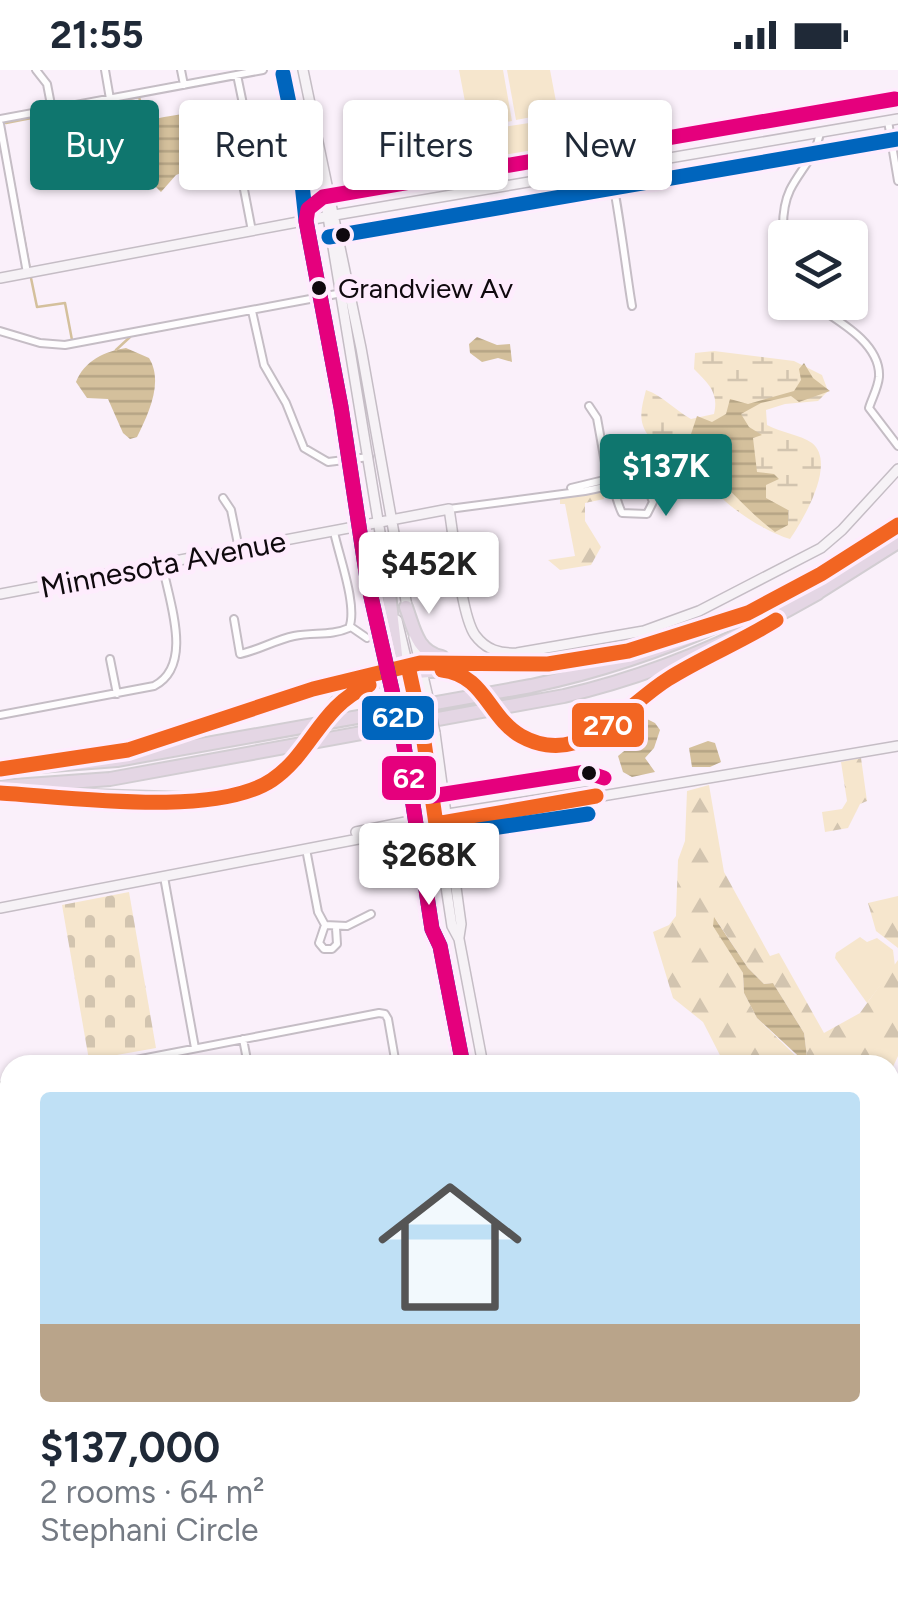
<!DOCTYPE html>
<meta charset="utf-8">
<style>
body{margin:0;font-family:Figtree,sans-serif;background:#f6f6f7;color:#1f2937;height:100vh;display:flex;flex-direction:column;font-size:38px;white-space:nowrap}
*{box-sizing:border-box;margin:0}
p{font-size:32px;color:#747a83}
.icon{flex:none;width:55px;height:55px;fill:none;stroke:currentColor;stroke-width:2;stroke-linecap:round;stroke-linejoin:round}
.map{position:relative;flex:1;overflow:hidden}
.details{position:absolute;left:0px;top:985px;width:900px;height:550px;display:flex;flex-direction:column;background:#fff;border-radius:30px 30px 0 0;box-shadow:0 2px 8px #0004}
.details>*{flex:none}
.guide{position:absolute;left:30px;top:30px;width:840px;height:90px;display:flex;gap:20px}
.tools{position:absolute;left:768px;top:150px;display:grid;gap:20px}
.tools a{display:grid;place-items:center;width:100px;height:100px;border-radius:10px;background:#fff;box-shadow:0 2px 8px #0004;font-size:50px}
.price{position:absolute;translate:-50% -85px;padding:0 22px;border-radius:10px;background:#fff;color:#222;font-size:32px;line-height:65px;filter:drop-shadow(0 2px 5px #0008)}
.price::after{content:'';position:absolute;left:50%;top:60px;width:30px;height:22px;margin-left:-15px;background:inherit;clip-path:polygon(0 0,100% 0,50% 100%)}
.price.active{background:#0f766e;color:#fff}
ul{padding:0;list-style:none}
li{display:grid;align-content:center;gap:20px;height:530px;padding:0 40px}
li+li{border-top:2px solid #e0e1e3}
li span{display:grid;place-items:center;height:310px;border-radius:10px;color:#555}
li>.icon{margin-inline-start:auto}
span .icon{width:180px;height:180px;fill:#fffc;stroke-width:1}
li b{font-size:42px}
.tag{padding:0 35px;border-radius:10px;background:#fff;box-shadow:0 2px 8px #0004;font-size:35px;line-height:90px}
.tag.active{background:#0f766e;color:#fff}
.status{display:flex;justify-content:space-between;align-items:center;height:70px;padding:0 50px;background:#fff;direction:ltr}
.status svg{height:28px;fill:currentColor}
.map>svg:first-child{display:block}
.forest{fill:url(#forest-firs)}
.wetland{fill:url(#wetland-marsh)}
.cemetery{fill:url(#cemetery-stones)}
.park{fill:#f6e6cd}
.water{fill:url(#water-rules)}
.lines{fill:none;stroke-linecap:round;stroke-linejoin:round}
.stream{stroke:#d4c09c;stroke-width:2.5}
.street-casing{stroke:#c5bdc5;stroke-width:10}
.secondary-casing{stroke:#c5bdc5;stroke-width:12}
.highway-casing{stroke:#d2cdd2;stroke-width:16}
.street{stroke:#fefdfe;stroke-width:6}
.secondary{stroke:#f6f2f6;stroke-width:9}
.highway{stroke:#e4d6e4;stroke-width:12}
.secondary-bridge-casing{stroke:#c5bdc5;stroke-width:12;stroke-linecap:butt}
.highway-bridge-casing{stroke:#d2cdd2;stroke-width:16;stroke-linecap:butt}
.secondary-bridge{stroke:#f6f2f6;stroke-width:9}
.highway-bridge{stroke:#e4d6e4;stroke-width:12}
.bus-1-casing{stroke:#feecfd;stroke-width:22}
.bus-2-casing{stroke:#feecfd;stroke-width:22}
.bus-3-casing{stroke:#feecfd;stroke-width:22}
.bus-1{stroke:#f26522;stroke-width:15}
.bus-2{stroke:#0065bd;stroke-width:15}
.bus-3{stroke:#e5007d;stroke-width:15}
.bus-dot{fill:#0f090e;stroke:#feecfd;stroke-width:4}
.labels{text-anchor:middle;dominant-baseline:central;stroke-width:10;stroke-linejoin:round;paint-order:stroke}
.bus-label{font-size:28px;fill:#0f090e;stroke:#feecfd;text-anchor:start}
.street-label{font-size:30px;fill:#0f090e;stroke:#feecfd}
.line-badge{stroke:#feecfd;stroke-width:4}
.badge-label{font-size:28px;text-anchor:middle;font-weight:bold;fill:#fff}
</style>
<div class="status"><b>21:55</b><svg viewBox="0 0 49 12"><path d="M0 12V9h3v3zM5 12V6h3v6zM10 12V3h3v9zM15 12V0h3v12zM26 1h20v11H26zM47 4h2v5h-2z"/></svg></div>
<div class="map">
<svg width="898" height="1535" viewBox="0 0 898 1535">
<defs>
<pattern id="forest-firs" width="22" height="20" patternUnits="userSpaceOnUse" patternTransform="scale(2.5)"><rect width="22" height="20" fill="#f6e6cd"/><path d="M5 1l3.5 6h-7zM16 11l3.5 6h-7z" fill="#d2c4af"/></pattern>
<pattern id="wetland-marsh" width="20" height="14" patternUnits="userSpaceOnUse" patternTransform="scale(2.5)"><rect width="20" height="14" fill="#f6e6cd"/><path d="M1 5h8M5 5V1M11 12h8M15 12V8" fill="none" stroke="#d2c4af"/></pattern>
<pattern id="cemetery-stones" width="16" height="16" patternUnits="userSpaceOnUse" patternTransform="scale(2.5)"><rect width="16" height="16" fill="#f6e6cd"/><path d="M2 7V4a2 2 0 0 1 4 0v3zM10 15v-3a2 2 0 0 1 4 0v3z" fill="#d2c4af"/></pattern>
<pattern id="water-rules" width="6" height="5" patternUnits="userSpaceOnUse" patternTransform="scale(2.5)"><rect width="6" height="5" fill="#d4c09c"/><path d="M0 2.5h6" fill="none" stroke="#b5a485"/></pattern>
</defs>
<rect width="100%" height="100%" fill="#faf0fa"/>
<path class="forest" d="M602,419L604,429L585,433V451L601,477L591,495L560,500L548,490L575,486L565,434H560V426Z
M861,688L867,731L860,734L848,758L825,762L822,742L842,739L847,731L841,692Z
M709,715L724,802L770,886L779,883L824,963L860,943L898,890V986L890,1003V995H808L804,963L773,913L764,914L748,898L715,848L743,903L744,923L757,948L805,995H725L703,952L673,928L653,862L669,855L676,846L678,790L685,771L687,721Z
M898,826V878L876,861L868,833Z"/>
<path class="wetland" d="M714,281L794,291L822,305L828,321L818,331L785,334L766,340L767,355C780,362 801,365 812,373C837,393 803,450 790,469C769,463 734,442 718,424C710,415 704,401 694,394C680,382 658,379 648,365C637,350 642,336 646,320C663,326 675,340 691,349L714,344C719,323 709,314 694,299L695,283Z"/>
<path class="cemetery" d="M129,822L156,978L89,990L62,835Z"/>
<path class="park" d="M459,0H503L512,51L470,58Z
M507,0H550L558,42L516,50Z
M555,49L561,91L478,104L471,62Z
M860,867L867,872L877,868L893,880L895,896L867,933L835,888L836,883Z
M0,1315L10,1319V1525L485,1528L574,1525L576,1535H0Z"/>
<path class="water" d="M208,42L225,50L237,73L231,82L176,105L161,122L154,115L147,86L137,80L108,97L100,98L90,88C96,54 179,43 208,42Z
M477,267L497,275L510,274L512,292L498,288L482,292L470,283L469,274Z
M126,278L149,288C164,312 148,345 137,367L130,369L123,363L108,329L87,328L76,312C84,291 105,281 126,278Z
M804,293L813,308L830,321L799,332L791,326L761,333L741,344L749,357L762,365L753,368L757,402L774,404L779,409L766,415V428L788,440V455L775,462C742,437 718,405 686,379L697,346L712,352L726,344L730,329L748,334L794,321L801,310L799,299Z
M645,648L655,653L660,660L654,678L645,688L655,702L632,707L623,702L618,686L639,669L634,655L638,649Z
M708,671L715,673L721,692L710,697H692L689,678Z
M714,847L748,898L764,914L773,913L804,963L808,995L757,948L744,923L743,903L713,856Z
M898,1178V1276H890V1197Z
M0,1315L10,1319V1525H436L444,1535H0Z"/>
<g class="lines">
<path class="stream" d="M6,53L139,27L146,51
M3,54L30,200
M31,208L37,237L65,233L72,270
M125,267L193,254
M116,280L130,267
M711,1535L712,1525"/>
<g class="street-casing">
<path id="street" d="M36,0L47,14L52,40
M105,0L110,29
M181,0L184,15
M237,5L248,58L242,109L252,161
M0,49L263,0
M888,51L898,111
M0,54L27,203
M609,99C615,108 628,215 632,236
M785,183C782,162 781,139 790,120C800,100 816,86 820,63
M810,232C835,249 881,272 879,307C878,318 872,328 869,338L898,376
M252,241L264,295L286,333L304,378L328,392L369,387
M0,261L40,273L65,275L342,223
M571,418L608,409
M223,428L231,440L239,479
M449,439L585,421C619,415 616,408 650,424L653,432L647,444L622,443C616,431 616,420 608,409L597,348L589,336
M234,549L240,584C259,580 275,570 294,566C314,562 331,566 349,558C358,537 339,486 334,462
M351,557L367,568
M110,589L117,624
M0,645L154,616C195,595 168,529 162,493
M306,779L318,842L325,855L347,856L371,844
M164,807L195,978
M325,855L319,873L324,879H332L337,874L336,858
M243,969L248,995
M110,995L379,943L385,944L388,949L396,995
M0,1016L10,1014
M0,1126L10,1181
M0,1190L10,1188"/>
</g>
<g class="secondary-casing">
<path id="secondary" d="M303,0L361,278L408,542
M319,92L388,511
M0,208L335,145L898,49
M0,524L449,439C454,467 461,545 475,565C486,580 500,584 517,583L644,561L699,541L821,478L842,460L898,399
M397,550L415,626
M414,567L427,623
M435,663L461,854L459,867
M423,665L452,856L459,869L483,995
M356,762L435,746L587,722L596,726
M0,838L436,754L898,676
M0,1218L10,1221
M890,1302L898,1301
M580,1525L582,1535"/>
</g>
<g class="highway-casing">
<path id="highway" d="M811,527L898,472
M406,537C414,559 417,582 442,587
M386,599L393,594L396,585L387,506
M323,651C329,643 335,632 344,626C371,607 440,592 470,607
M509,658C566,700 603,655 648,621C665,609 684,599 703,589
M117,682L313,619L384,600L438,592L563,593L656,573
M0,699L117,690L531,616C672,586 778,532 898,455
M0,717L110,709L564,626C655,605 738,569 818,523
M27,724L217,730L261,717L296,687"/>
</g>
<use href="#street" class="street"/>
<use href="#secondary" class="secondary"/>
<use href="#highway" class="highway"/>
<g class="secondary-bridge-casing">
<path id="secondary-bridge" d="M427,623L435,663
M415,626L423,665"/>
</g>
<g class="highway-bridge-casing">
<path id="highway-bridge" d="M470,607L509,658
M296,687L323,651"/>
</g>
<use href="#secondary-bridge" class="secondary-bridge"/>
<use href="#highway-bridge" class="highway-bridge"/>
<g class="bus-1-casing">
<path id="bus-1" d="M408,596L423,665L436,754
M442,600C485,605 488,647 521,666C537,675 556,678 573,673C611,662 636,629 668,609C703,587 741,572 776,550
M0,699L128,680L313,619L420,593L548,594L628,581L748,543L821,504L898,455
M0,723C68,727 215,748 272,710C312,683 320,636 369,615
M436,754L596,726"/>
</g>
<g class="bus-2-casing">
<path id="bus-2" d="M283,4L298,77L306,151L341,337L367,509L403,669L432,859L440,876L463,995
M329,167L898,69
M438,766L588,744"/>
</g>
<g class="bus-3-casing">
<path id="bus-3" d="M432,726L586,702L604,708
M463,995L440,876L432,859L403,669L367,509L341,337L306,151L308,139L323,127L895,29"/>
</g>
<use href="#bus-1" class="bus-1"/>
<use href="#bus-2" class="bus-2"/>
<use href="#bus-3" class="bus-3"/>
</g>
<g class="bus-dot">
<circle cx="343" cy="165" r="9"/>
<circle cx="319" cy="218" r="9"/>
<circle cx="589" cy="703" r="9"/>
</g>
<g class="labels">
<g class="bus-label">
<text x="338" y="218">Grandview Av</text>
</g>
<g class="street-label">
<text transform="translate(163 494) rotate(-11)">Minnesota Avenue</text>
</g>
</g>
<g class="line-badge">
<rect x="360" y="624" width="76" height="48" rx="10" fill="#0065bd"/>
<rect x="570" y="631" width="76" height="48" rx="10" fill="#f26522"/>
<rect x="380" y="684" width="58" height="48" rx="10" fill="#e5007d"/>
</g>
<g class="badge-label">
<text x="398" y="657">62D</text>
<text x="608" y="665">270</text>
<text x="409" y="718">62</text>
</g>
</svg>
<div class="tools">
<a><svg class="icon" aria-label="layers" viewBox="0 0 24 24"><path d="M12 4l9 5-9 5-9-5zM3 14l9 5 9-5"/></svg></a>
</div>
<b class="price active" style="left:666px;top:449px">$137K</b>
<b class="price" style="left:429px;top:547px">$452K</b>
<b class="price" style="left:429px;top:838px">$268K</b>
<div class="guide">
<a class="tag active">Buy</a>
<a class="tag">Rent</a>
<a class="tag">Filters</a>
<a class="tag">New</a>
</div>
<section class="details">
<ul>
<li><span style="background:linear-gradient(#bfe0f5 75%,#b9a48a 0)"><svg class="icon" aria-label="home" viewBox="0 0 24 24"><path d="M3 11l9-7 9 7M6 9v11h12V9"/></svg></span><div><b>$137,000</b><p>2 rooms · 64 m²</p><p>Stephani Circle</p></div></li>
</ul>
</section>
</div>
